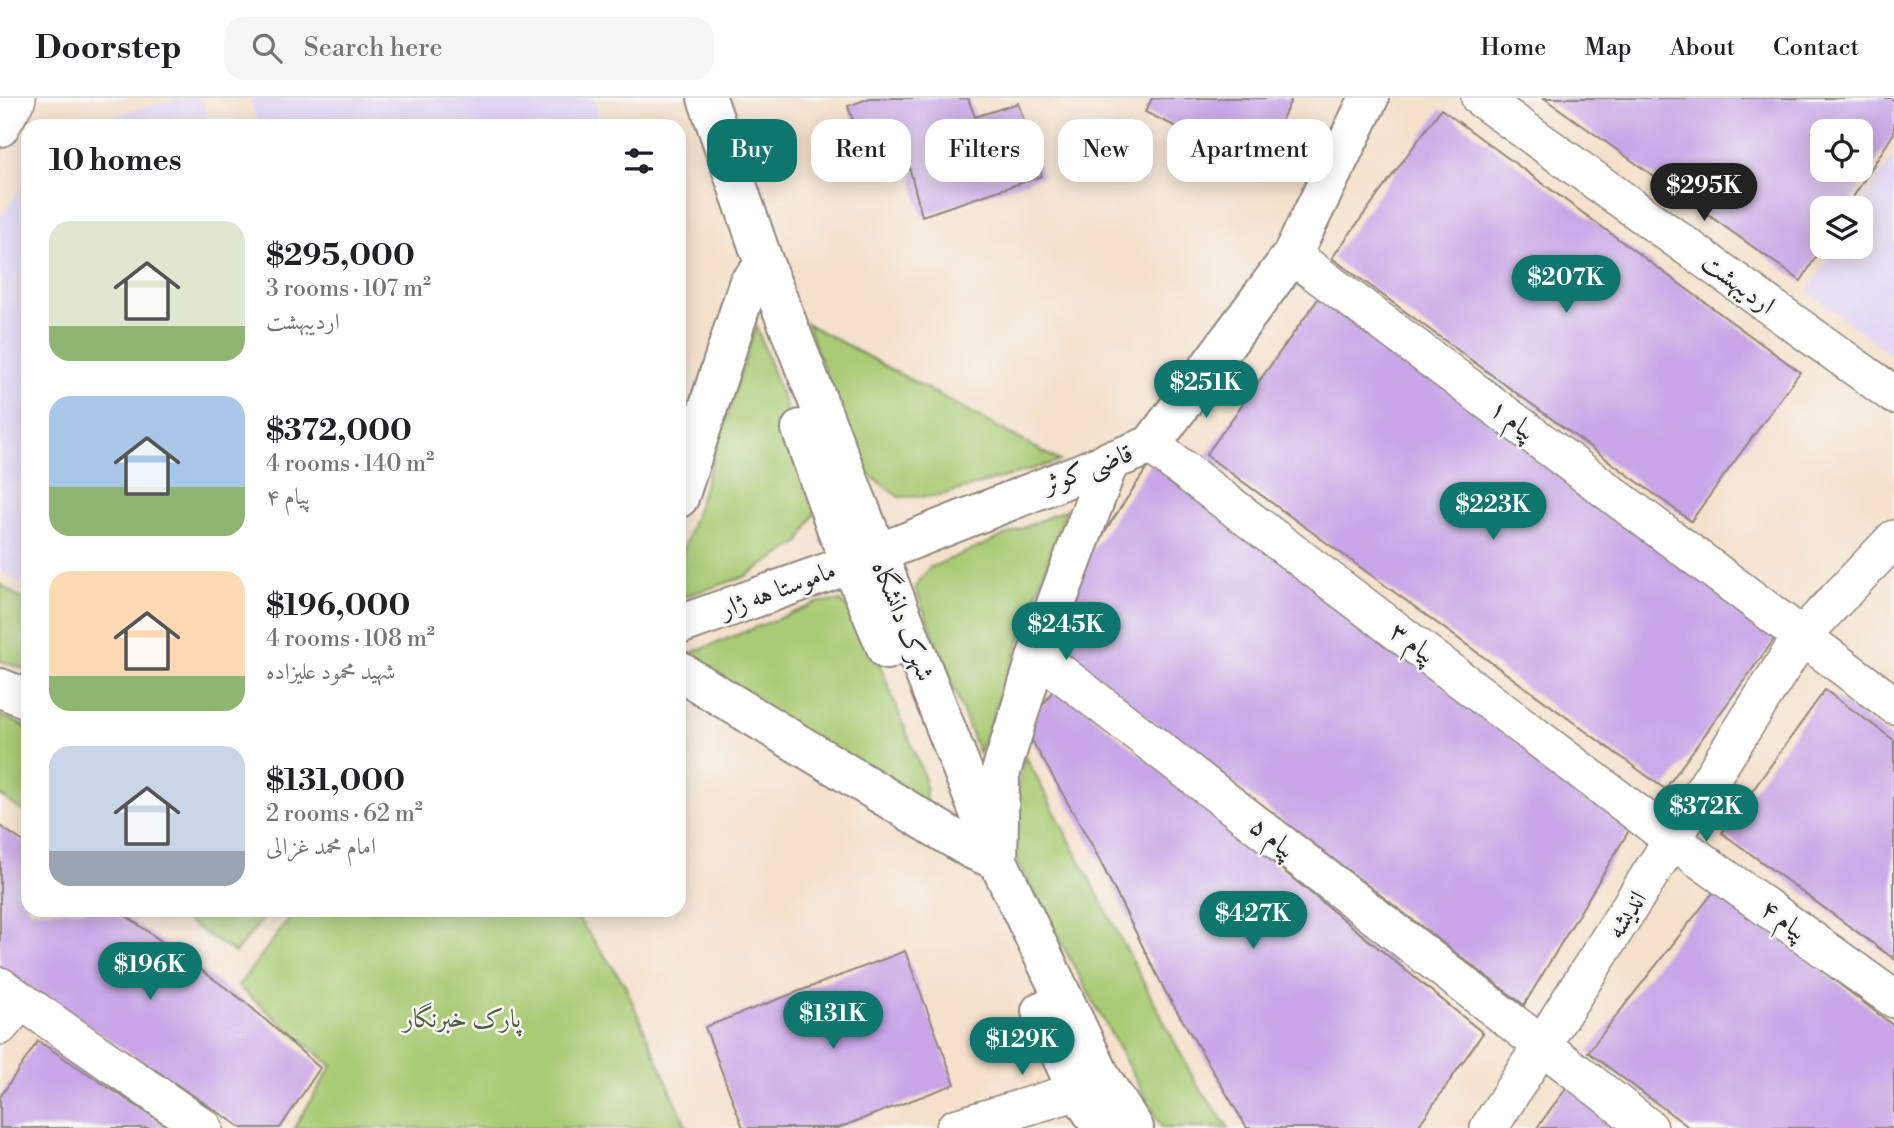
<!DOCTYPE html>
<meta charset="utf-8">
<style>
body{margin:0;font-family:"Libre Bodoni",Amiri,serif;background:#f6f6f6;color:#202124;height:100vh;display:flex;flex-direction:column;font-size:26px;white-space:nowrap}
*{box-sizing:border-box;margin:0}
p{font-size:23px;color:#757577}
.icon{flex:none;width:38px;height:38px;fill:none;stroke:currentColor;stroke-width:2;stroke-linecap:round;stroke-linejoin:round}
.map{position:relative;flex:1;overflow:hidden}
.drawer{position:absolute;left:21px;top:21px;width:665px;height:798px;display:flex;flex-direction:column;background:#fff;border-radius:21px;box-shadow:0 4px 18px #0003}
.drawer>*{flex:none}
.guide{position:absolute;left:707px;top:21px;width:665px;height:63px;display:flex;gap:14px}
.buttons{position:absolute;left:1810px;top:21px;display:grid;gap:14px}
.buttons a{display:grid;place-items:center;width:63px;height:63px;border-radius:14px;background:#fff;box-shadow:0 4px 18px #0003;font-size:35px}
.price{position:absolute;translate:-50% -60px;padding:0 16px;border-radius:24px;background:#0f766e;color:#fff;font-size:23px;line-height:46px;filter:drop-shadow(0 2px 4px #0008)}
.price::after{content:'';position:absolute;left:50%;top:42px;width:21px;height:16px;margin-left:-10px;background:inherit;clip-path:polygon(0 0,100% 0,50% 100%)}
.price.active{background:#222;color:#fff}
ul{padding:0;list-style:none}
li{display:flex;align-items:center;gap:21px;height:175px;padding:0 28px}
li span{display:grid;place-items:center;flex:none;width:196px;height:140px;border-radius:21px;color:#555}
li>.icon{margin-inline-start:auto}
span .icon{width:84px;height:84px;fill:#fffc;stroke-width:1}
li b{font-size:30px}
h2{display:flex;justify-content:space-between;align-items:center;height:84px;padding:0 28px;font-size:30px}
.pill{padding:0 24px;border-radius:21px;background:#fff;box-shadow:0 4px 18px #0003;font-size:24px;line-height:63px}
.pill.active{background:#0f766e;color:#fff}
header{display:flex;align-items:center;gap:42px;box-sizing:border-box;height:98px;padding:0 35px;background:#fff;border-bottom:2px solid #e0e0e0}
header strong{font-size:33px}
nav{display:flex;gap:38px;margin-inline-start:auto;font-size:24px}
.search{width:490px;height:63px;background:#f6f6f6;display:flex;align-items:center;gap:18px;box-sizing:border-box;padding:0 24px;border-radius:21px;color:#757577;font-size:26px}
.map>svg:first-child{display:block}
.built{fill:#e1d4f4}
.green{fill:#aacb74;stroke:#6a7b50;stroke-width:2}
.building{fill:#c8a6e7;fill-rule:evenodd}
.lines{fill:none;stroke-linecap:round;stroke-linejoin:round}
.street-casing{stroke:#90867b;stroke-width:40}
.secondary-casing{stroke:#90867b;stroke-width:42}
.primary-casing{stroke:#90867b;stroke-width:42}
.street{stroke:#fff;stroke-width:37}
.secondary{stroke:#fff;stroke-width:38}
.primary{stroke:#fff;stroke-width:38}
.labels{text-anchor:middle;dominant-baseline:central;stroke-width:5;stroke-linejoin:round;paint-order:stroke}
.street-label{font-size:26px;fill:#2b2b2b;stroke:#f6f6f2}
.park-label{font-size:26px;fill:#515b41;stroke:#f6f6f2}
</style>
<header>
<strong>Doorstep</strong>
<div class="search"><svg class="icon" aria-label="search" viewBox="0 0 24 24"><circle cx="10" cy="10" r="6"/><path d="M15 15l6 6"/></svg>Search here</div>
<nav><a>Home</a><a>Map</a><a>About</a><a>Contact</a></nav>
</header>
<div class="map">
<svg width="1894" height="1030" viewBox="0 0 1894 1030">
<rect width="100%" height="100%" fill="#f6f6f2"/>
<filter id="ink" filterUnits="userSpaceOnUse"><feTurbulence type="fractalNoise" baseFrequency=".0143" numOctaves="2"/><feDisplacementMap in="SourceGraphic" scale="14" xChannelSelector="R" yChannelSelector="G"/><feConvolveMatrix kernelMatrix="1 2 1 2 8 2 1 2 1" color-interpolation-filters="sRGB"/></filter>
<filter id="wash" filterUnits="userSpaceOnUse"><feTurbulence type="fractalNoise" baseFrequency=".00686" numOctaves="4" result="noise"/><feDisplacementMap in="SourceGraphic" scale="28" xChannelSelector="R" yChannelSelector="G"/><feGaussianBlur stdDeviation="1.57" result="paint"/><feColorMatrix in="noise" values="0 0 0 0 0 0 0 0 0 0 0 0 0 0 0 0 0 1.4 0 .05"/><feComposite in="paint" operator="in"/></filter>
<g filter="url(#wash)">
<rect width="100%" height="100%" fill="#f5e1cb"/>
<path class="built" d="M183,0H201L210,28H71Z
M249,0H593L603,28H259Z
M1894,57V259L1808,193L1836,149H1860V110Z
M28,79V490L0,473V119Z"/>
<path class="green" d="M806,225L1060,363L938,398L899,399L863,372Z
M756,227L820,404L800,444L744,479L679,500V466Z
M1067,411L979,656L915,489L929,470Z
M0,486L28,506V572L0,563Z
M840,503L862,522L925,681L926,708L681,559L820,504Z
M0,617L28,630V717L0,697Z
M1025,657L1197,987L1229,1030H1162L1006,743Z
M170,812H270L235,855Z
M296,812H572L624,885L687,1030H294L332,968L238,888Z"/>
<g id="blocks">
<path class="building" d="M870,0H968L975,19L1018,5L1042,78L922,118L906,57L868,69L848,8Z
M1152,0H1292L1268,51L1233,33L1225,52L1145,14Z
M1544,0H1890L1894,3V35L1846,110H1822V149L1801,183ZM1822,33H1860V72H1822Z
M1441,11L1800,274L1691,423L1332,160Z
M1321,197L1781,532L1665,691L1206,357Z
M1151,364L1630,731L1524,907L1068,558L1080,471Z
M1056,588L1483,935L1417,1030H1247L1165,893L1093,749L1026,632Z
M1825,592L1894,642V861L1722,735Z
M0,728L28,747V812H118L244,903L320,970L280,1030H242L0,869Z
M1716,791L1894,928V1030H1690L1588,954Z
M905,853L955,986L838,1030H743L705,929Z
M38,943L170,1030H0V999Z
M1567,989L1619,1030H1537Z"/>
</g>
</g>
<g filter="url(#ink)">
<use href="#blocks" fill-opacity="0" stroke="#90867b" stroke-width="2"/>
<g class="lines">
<g class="street-casing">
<path id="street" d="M1480,0L1894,297
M0,30L17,0
M1292,157L1894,607
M1151,347L1674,743L1894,901
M1037,557L1649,1030
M0,888L204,1030
M0,928L21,903
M955,1030L1105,985
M1489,1030L1801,539L1894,441"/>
</g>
<g class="secondary-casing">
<path id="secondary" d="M679,400L748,186L765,168
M679,527L851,466L1151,347L1292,157L1369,0
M679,573L971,751L998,763L1000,677L1037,557L1110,362
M0,590L28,601"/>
</g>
<g class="primary-casing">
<path id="primary" d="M707,0L765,168L998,763L1102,981L1134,1030
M801,331L838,435L887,552
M1041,913L1074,986L1102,1030"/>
</g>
<use href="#street" class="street"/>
<use href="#secondary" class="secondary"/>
<use href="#primary" class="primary"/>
</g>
</g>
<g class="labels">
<g class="street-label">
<text transform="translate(1738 186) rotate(36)">اردیبهشت</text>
<text transform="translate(1513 322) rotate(37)">پیام ۱</text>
<text transform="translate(1088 371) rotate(-21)">قاضی کوثر</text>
<text transform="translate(778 492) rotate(-20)">ماموستا هه ژار</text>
<text transform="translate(903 523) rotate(68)">شهرک دانشگاه</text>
<text transform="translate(1413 545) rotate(37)">پیام ۳</text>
<text transform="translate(1273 740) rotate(38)">پیام ۵</text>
<text transform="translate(1627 817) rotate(-57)">اندیشه</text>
<text transform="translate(1784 822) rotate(36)">پیام ۴</text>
</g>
<g class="park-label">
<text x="462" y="921">پارک خبرنگار</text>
</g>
</g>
</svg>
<div class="buttons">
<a><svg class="icon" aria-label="locate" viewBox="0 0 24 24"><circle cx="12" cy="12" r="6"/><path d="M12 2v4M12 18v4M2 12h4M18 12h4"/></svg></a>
<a><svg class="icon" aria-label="layers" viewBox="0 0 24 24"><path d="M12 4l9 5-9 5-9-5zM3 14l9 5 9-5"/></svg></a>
</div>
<b class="price active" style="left:1704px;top:125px">$295K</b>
<b class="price" style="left:1566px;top:217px">$207K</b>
<b class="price" style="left:1206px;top:322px">$251K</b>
<b class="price" style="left:1493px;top:444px">$223K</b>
<b class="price" style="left:1066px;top:564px">$245K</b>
<b class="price" style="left:1706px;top:746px">$372K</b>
<b class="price" style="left:1253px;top:853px">$427K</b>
<b class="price" style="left:150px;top:904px">$196K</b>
<b class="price" style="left:833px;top:953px">$131K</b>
<b class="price" style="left:1022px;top:979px">$129K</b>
<div class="guide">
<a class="pill active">Buy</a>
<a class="pill">Rent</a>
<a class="pill">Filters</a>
<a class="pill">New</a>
<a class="pill">Apartment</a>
</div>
<section class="drawer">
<h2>10 homes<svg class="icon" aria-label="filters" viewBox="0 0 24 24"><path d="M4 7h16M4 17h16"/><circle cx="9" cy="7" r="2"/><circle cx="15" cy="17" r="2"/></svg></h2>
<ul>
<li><span style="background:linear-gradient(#dfe7d0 75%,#8fb573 0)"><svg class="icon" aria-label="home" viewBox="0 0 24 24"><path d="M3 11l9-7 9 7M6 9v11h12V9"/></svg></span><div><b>$295,000</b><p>3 rooms · 107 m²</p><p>اردیبهشت</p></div></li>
<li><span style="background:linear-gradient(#a9c7e8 65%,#8fb573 0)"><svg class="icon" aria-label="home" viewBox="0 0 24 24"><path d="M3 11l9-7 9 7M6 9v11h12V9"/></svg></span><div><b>$372,000</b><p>4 rooms · 140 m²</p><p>پیام ۴</p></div></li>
<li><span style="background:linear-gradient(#ffd9b3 75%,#8fb573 0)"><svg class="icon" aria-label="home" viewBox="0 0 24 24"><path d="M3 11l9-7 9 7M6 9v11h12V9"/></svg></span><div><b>$196,000</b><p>4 rooms · 108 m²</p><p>شهید محمود علیزاده</p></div></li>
<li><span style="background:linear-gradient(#c9d6e8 75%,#9aa5b1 0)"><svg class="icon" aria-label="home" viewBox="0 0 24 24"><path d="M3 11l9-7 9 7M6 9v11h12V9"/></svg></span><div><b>$131,000</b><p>2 rooms · 62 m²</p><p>امام محمد غزالی</p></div></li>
</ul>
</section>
</div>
